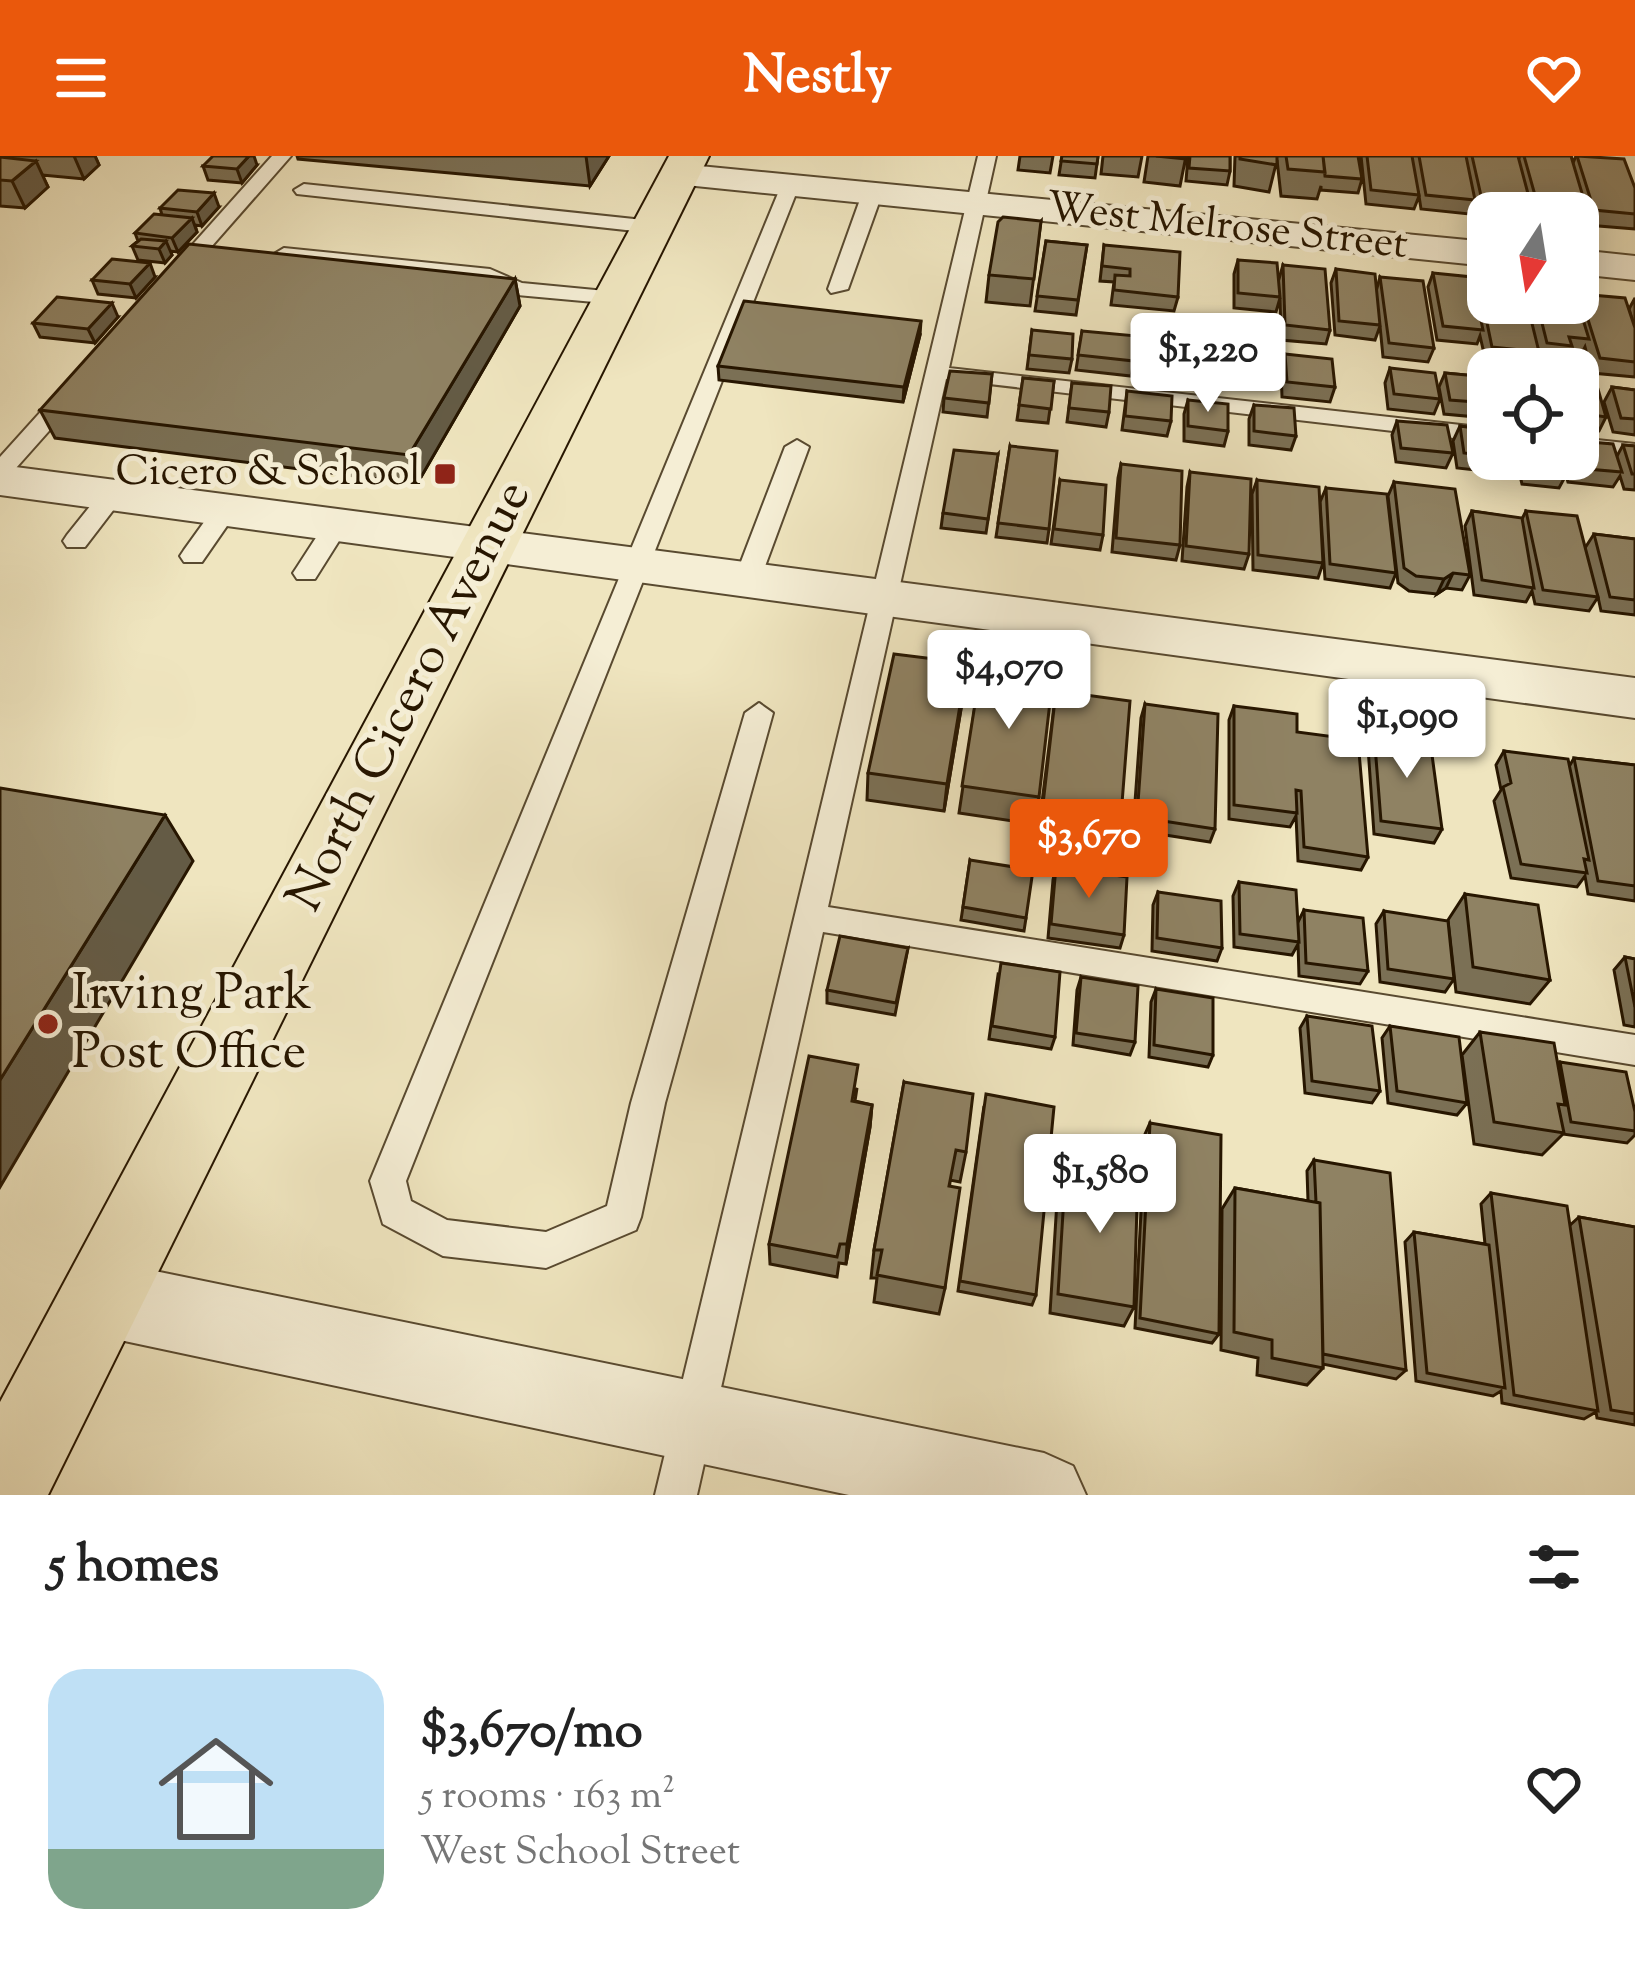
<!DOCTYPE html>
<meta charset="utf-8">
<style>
body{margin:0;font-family:"Sorts Mill Goudy",serif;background:#f2f2f2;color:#222;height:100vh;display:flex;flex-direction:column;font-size:45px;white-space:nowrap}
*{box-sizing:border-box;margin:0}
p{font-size:39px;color:#767676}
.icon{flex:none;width:66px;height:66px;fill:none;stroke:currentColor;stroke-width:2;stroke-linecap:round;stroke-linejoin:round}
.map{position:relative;height:1339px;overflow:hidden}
.details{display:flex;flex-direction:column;background:#fff;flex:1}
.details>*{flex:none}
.needle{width:78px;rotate:192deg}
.buttons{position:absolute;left:1467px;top:36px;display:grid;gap:24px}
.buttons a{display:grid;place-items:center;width:132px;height:132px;border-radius:24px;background:#fff;box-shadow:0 6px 30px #0003;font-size:60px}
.price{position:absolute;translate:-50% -102px;padding:0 27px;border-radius:12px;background:#fff;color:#222;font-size:39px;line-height:78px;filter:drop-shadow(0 3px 6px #0008)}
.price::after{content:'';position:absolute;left:50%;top:72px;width:36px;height:27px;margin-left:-18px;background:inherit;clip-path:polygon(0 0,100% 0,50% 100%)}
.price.on{background:#ea580c;color:#fff}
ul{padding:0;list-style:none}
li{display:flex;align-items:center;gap:36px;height:300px;padding:0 48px}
li span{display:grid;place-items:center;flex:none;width:336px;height:240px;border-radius:36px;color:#555}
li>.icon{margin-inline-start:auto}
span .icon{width:144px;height:144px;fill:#fffc;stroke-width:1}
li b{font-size:51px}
h2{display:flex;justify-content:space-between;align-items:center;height:144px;padding:0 48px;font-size:51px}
header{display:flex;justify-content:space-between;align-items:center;height:156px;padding:0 48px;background:#ea580c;color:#fff;font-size:54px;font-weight:700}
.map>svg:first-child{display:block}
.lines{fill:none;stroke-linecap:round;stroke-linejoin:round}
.lane-casing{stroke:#594a30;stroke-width:4}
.street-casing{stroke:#594a30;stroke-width:4}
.primary-casing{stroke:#271600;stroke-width:4}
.lane{fill:#f5eed5;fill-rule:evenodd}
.street{fill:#f5eed5;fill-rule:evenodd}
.primary{fill:#efe5bf;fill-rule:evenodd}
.wall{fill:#7b7055;stroke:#271600;stroke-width:3}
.shaded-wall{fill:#645b45;stroke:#271600;stroke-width:3}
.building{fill:#8f8263;stroke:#271600;stroke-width:3}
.poi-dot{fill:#8f2418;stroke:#f5eed5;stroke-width:4.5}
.labels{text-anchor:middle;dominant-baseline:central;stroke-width:10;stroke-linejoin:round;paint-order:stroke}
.far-street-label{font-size:42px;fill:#271600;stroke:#f5eed5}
.far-poi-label{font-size:42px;fill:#271600;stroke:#f5eed5;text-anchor:end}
.street-label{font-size:51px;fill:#271600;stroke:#f5eed5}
.poi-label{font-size:51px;fill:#271600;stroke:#f5eed5;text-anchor:start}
</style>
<header><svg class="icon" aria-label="menu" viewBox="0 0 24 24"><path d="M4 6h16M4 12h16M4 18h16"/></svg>Nestly<svg class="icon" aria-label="heart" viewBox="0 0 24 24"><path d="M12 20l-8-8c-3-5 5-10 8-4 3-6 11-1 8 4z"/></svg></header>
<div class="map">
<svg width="1635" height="1339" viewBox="0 0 1635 1339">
<rect width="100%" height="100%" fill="#efe5bf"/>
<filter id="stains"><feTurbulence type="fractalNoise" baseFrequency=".00167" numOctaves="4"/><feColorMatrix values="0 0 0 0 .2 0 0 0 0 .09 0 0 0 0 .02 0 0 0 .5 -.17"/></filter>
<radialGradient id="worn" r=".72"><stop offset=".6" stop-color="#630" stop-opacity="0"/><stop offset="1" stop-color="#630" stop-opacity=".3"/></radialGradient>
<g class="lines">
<g class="lane-casing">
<path id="lane" d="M272,0H291L183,123H169V115Z
M978,0H996L949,212L1488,272V286L946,223L828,751L1635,879V909L823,776L697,1339H655Z
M790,24L799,30L406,1025L411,1045L447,1064L546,1076L607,1050L631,947L745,557L759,547L773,557L665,947L641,1061L636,1074L546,1112L443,1100L383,1068L370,1025L781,30Z
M304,28L653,65L663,71L653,77L297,38L294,34Z
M872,32L882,38L848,133L831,137L828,133L862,38Z
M284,92L490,113L522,127L616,136L626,142L616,148L517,139L485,125L277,102L274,98Z
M72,228L83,235L80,240L8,321L0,324V301L64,230Z
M1578,282L1635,288V302L1578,296Z
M797,284L809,291L760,424L756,430H738L734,424L785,291Z
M112,331L124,339L121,344L85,391H67L63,385L67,379L103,334Z
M226,346L235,348L238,354L202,406H184L180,400L184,394L217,348Z
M337,361L349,369L315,423H297L293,417L297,411L328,363Z"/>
</g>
<g class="street-casing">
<path id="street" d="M679,8L1488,86V110L666,27L660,19L666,11Z
M1578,94L1635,100V124L1578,118Z
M0,309L1635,522V562L0,339Z
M101,1104L1044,1297L1073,1310L1086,1339H849L101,1180L74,1169L63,1142L74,1115Z"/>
</g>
<g class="primary-casing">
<path id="primary" d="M669,0H709L48,1339H0V1246Z"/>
</g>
<use href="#lane" class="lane"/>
<use href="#street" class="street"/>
<use href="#primary" class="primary"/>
</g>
<path class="wall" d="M0,0H95L99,9L84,23L42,19L48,31L25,52L0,50Z
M297,0H609L590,30L298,3Z
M1020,0H1053L1050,17L1018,14Z
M1062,0H1098L1095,22L1059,19Z
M1103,0H1142L1138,21L1101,18Z
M1148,0H1186L1180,30L1144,26Z
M1188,0H1230V15L1227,29L1186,25Z
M1235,0H1358L1362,23L1358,37L1321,34V30L1317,43L1281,40L1277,4L1269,36L1234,30Z
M1361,0H1518L1519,2L1520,0H1571L1573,7L1576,0H1593L1635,58V73L1587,69L1585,59L1581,68H1578V57H1530L1529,52L1527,57L1477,58L1474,46L1469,58L1421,53L1419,40L1414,53L1366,48Z
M257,9L242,27L208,24L203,10Z
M219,51L202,70L195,69L197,76L178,96L170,95L172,99L165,107L138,104L132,90L138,85L135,77L162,59L160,52Z
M1041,65L1030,150L986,146L989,119Z
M1046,85L1087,89L1076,159L1035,155Z
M1104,89L1178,141L1174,155L1111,149L1114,126L1100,125Z
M1238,104L1279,123L1283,109L1330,174L1326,188L1281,184L1280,142L1276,156L1234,152V118Z
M1336,113L1377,132L1380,121L1434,192L1428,206L1383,201L1380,170L1375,184L1335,179L1331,127Z
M1433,117L1475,136L1479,128L1527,147H1578L1580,138L1633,166L1629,153L1635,142V221L1592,217L1585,191L1582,197L1569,196L1565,204L1540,202L1539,196L1532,210L1486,206L1480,180L1477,188L1437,184L1428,131Z
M155,121L136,142L98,138L92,124Z
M515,123L520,150L417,328L55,282L40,254Z
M118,161L95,187L40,181L33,167Z
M1032,174L1072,203L1069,217L1027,213Z
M1082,175L1134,205L1131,220L1076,214Z
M920,179L903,246L719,224L718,210Z
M1285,198L1335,231L1330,246L1282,241L1281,212Z
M1390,212L1440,243L1434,258L1388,253L1385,227Z
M1445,217L1488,221V262L1444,258L1439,231Z
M992,218L987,261L943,256L944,242Z
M1023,222L1054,225L1048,267L1017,264Z
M1072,227L1109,256L1106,271L1067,266Z
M1578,230L1606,261L1599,275L1578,273Z
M1612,231L1635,234V279L1613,276L1604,246Z
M1127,235L1171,265L1167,280L1122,274Z
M1188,244L1228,275L1224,290L1184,285V258Z
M1254,249L1296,280L1291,294L1249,289V263Z
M1397,265L1453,297L1446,312L1396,306L1392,279Z
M1460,270L1488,274V303H1508L1502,317L1457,312L1453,285Z
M1623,289L1635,290V334L1624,333L1620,320L1613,331L1568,326L1566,319L1559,332L1522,328L1516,303H1578L1617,300Z
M1010,290L1049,373L1047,387L996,381Z
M998,298L986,377L941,372L943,357Z
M1121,308L1180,389L1176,404L1112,396L1118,322Z
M1190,316L1249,398L1244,413L1182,405L1187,331Z
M1060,324L1103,379L1100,394L1051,388Z
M1257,324L1323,407L1318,422L1253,414L1252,338Z
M1394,326L1470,419L1462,434L1446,432L1437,438L1409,435L1398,427L1388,340Z
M1326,332L1396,417L1390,432L1325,423L1320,346Z
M1472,355L1522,363L1526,355L1585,392L1594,378L1635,383V459L1601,455L1598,441L1589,455L1535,448L1532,435L1526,446L1474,439L1465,370Z
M981,510L1039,641L1034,668L959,657Z
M964,535L944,655L867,644L868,617Z
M1056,535L1121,660L1118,674L1040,662Z
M1145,548L1215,673L1210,686L1133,674L1141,562Z
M1234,550L1297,576L1368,701L1361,714L1298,705L1296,660L1290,671L1229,663V564Z
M1374,577L1442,673L1434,687L1374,678L1368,591Z
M1504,595L1570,609L1574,602L1635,609V745L1588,738L1585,720L1577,731L1511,722L1494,645L1501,634L1496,609Z
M970,704L1026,762L1024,775L961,764Z
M1056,710L1124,779L1120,792L1048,782L1053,724Z
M1239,726L1298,766L1304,754L1368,815L1360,828L1299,820L1298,788L1292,799L1234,791L1233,740Z
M1158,736L1222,792L1217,805L1152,795L1153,749Z
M1465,738L1550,824L1530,848L1456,836L1448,764Z
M1384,755L1454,823L1445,836L1380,826L1376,768Z
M908,792L895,859L827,847V834Z
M1625,801L1635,803V871L1624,869L1614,814Z
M998,819L1055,881L1051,893L989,883Z
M1081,821L1135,886L1130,899L1073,889L1077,834Z
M1156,833L1213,899L1208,911L1149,901L1151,846Z
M1307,860L1380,935L1372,947L1305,937L1300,872Z
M1390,870L1467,947L1457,959L1388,947L1382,882Z
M1480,876L1558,908L1560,906L1635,956V979L1627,987L1563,978L1542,999L1474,988L1462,899Z
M904,926L966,996L960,1026L950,1024L945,1132L939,1158L874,1146L877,1122H871L874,1094Z
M857,932L855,945L872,949L870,971L846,1108L839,1107L837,1121L770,1108L769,1088Z
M984,950L1036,1139L1032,1149L958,1135Z
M1150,967L1219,1178L1212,1187L1135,1172L1145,978Z
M1314,1004L1406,1214L1396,1223L1323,1208V1212L1307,1229L1257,1219L1258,1202L1221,1194L1222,1053L1235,1032L1308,1045L1307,1015Z
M1077,1008L1134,1151L1124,1170L1050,1157L1057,1045L1065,1024L1071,1025Z
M1491,1037L1569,1070L1579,1061L1635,1071V1269L1597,1262L1596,1256L1584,1263L1502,1247L1501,1235L1493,1240L1416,1225L1405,1086L1414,1076L1485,1088L1481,1048Z"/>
<path class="shaded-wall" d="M74,0H95L99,9L84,23Z
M249,0H254L257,9L242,27L237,13Z
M586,0H609L590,30Z
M36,5L48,31L25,52L12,25Z
M214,37L219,51L202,70L197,56Z
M192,62L197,76L178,96L172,82Z
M166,85L172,99L165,107L159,93Z
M150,107L155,121L136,142L130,128Z
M515,123L520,150L417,328L409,299Z
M112,147L118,161L95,187L88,173Z
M921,165L920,179L903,246L904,231Z
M1453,417L1446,432L1437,438L1444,423Z
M967,507L964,535L944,655L947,628Z
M165,659L193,705L0,1031V924Z
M872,949L870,971L846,1108L847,1088Z"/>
<path class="building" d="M213,0H249L237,13L203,10Z
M1062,0H1098L1097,8L1061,5Z
M1156,0H1186L1185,3Z
M1190,0H1230V15L1189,12Z
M1240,0H1277V9L1240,3Z
M1286,0H1323L1325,16L1288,13Z
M1323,0H1358L1362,23L1325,20Z
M1367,0H1412L1419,39L1371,34Z
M1419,0H1466L1475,44L1426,39Z
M1472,0H1518L1531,49L1482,44Z
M1524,0H1571L1587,54L1538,50Z
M1577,0L1624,3L1635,32V58L1594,54Z
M0,1L36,5L12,25L0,24Z
M178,34L214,37L197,56L160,52Z
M154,58L192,62L172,82L135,77Z
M1003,61L1041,65L1034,123L989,119L998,66Z
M141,83L166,85L159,93L132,90Z
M1046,85L1087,89L1078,144L1037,140Z
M189,88L515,123L409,299L40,254Z
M1104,89L1180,96L1178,141L1114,134L1115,119L1130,120V113L1102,110Z
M112,103L150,107L130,128L92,124Z
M1238,104L1277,107L1280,141L1238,137Z
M1283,109L1325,113L1330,174L1285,169Z
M1336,113L1375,118L1380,169L1339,165Z
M1433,117L1472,121L1483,174L1443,170Z
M1380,121L1423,125L1434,192L1389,187Z
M1479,128L1488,129V147H1527L1539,196L1492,191Z
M1580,138L1625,142L1635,172V206L1600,202Z
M57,141L112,147L88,173L33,167Z
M744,145L921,165L904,231L718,210Z
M1537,147H1578L1589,183L1569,181L1572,190L1547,187Z
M1032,174L1073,178L1072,203L1029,199Z
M1082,175L1137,180L1134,205L1078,199Z
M1285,198L1332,203L1335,231L1287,226Z
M1390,212L1435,217L1440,243L1394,238Z
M950,215L992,218L989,247L944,242Z
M1445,217L1488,221V247L1450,244Z
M1023,222L1054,225L1051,253L1019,249Z
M1072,227L1111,230L1109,256L1069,252Z
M1578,230L1598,233L1606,261L1578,257Z
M1612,231L1635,234V263L1621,262Z
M1127,235L1172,240L1171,265L1125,260Z
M1188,244L1228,248V275L1188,270Z
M1254,249L1294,252L1296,280L1254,275Z
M1397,265L1447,269L1453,297L1401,292Z
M1460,270L1488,274V300L1464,297Z
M1578,285L1613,288L1622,316L1576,312L1574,303H1578Z
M1623,289L1635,290V318H1632Z
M1010,290L1057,295L1049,373L998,367Z
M954,294L998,298L988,363L943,357Z
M1527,303H1563L1567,317L1530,314Z
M1121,308L1182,315L1180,389L1116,382Z
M1190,316L1251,323L1249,398L1186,390Z
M1060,324L1106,329L1103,379L1054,373Z
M1257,324L1319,331L1323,407L1258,399Z
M1394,326L1455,333L1470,419L1453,417L1444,423L1416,420L1404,412Z
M1326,332L1387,338L1396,417L1330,408Z
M1472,355L1522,362L1534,432L1482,424Z
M1526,355L1577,360L1598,441L1543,434Z
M1594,378L1635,383V444L1610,441Z
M894,498L967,507L947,628L868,617Z
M981,510L1053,520L1039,641L962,630Z
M1056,535L1130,545L1121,660L1043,648Z
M1145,548L1218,558L1215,673L1137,661Z
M1234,550L1297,558V576L1358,584L1368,701L1304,691L1301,635L1296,634L1297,657L1234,649Z
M1374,577L1430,584L1442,673L1381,665Z
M1504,595L1568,603L1589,704L1584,703L1587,717L1521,708L1503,631L1511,627Z
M1574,602L1635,609V730L1598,725Z
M0,632L165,659L0,924Z
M970,704L1033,714L1026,762L963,751Z
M1056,710L1127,721L1124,779L1051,768Z
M1239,726L1296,734L1299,786L1240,778Z
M1158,736L1221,745L1222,792L1157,782Z
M1465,738L1538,749L1550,824L1473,811Z
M1304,754L1363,762L1368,815L1306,807Z
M1384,755L1448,765L1454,823L1388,813Z
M840,780L908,792L896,847L827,834Z
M1625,801L1635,803V851Z
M1001,807L1060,816L1055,881L992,870Z
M1081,821L1138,830L1135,886L1076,877Z
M1156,833L1213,842V899L1154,889Z
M1307,860L1372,870L1380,935L1312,925Z
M1390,870L1459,881L1467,947L1397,935Z
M1480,876L1554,887L1565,949L1558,948L1564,977L1494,966Z
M809,900L858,909L852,945L872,949L847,1088H840L837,1101L769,1088Z
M1560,906L1626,916L1635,956V975L1571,966Z
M904,926L973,938L966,996L956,994L949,1030L960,1032L945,1132L877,1119L882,1094H874Z
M986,938L1054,951L1036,1139L960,1125Z
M1150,967L1221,979L1219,1178L1140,1162Z
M1314,1004L1390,1017L1406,1214L1323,1198L1320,1047L1316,1046Z
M1077,1008L1138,1016L1134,1151L1058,1138L1065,1024L1075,1025Z
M1235,1032L1320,1047L1323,1212L1272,1202V1184L1234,1176Z
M1491,1037L1567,1050L1598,1255L1514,1239Z
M1579,1061L1635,1071V1258L1611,1254Z
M1414,1076L1489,1089L1505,1232L1427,1217Z"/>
<g class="poi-dot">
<rect x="433" y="306" width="24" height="24" rx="6"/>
<circle cx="48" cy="868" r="12"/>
</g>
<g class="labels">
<g class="far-street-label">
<text transform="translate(1227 72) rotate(6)">West Melrose Street</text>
</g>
<g class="far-poi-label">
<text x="421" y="318">Cicero &amp; School</text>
</g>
<g class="street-label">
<text transform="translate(411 541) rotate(-63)">North Cicero Avenue</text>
</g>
<g class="poi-label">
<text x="72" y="839">Irving Park<tspan x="72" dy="59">Post Office</tspan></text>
</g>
</g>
<rect width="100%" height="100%" filter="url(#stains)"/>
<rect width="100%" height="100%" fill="url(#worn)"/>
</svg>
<div class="buttons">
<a><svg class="needle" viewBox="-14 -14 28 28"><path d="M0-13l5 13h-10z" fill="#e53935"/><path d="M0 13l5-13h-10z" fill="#767676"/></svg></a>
<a><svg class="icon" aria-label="locate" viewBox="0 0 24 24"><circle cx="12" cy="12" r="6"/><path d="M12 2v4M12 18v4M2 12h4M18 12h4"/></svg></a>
</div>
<b class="price" style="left:1208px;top:259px">$1,220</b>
<b class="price" style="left:1009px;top:576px">$4,070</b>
<b class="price" style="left:1407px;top:625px">$1,090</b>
<b class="price on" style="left:1089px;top:745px">$3,670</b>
<b class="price" style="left:1100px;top:1080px">$1,580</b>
</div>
<section class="details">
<h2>5 homes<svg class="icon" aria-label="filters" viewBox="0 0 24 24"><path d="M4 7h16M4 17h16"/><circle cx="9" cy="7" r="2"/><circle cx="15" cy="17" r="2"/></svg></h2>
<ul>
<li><span style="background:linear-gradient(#bfe0f5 75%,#7fa58c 0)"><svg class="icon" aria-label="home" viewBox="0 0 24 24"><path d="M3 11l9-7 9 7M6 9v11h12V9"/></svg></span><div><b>$3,670/mo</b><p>5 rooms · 163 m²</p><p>West School Street</p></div><svg class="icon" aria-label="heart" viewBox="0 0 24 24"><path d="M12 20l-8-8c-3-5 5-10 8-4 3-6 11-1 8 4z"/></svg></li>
</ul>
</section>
